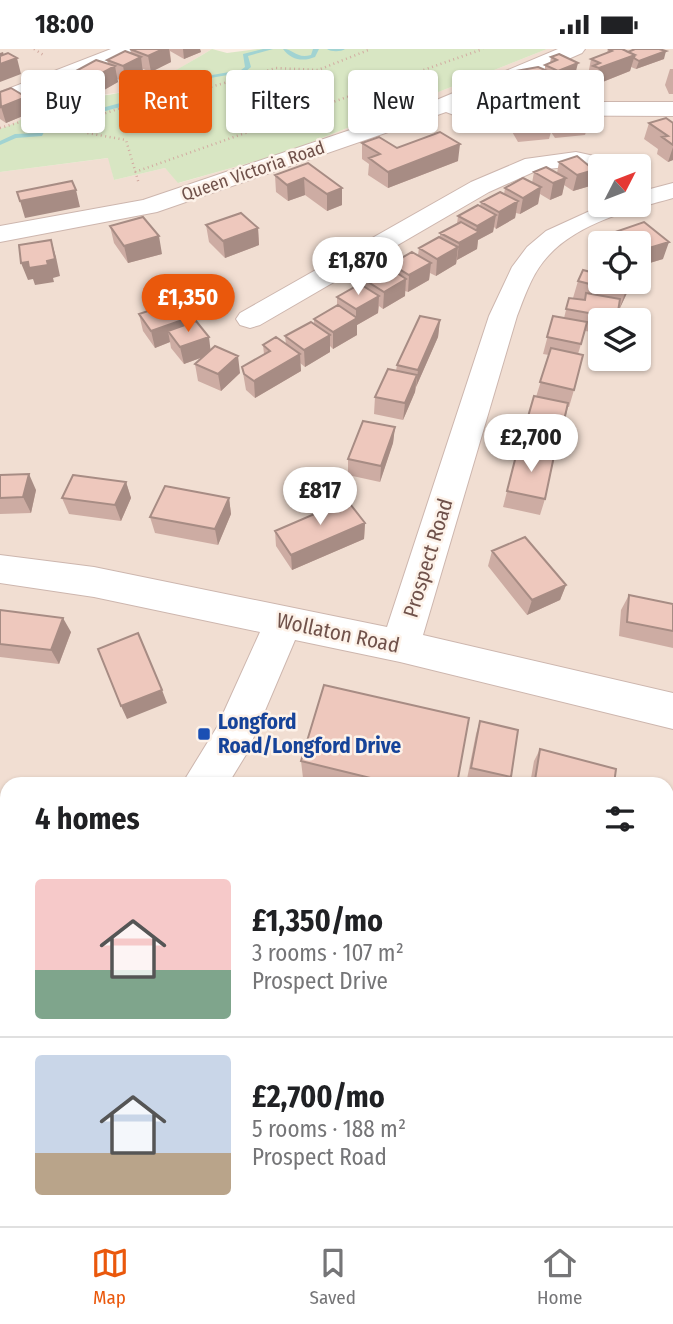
<!DOCTYPE html>
<meta charset="utf-8">
<style>
body{margin:0;font-family:"Fira Sans Condensed",sans-serif;background:#f6f6f6;color:#202124;height:100vh;display:flex;flex-direction:column;font-size:26px;white-space:nowrap}
*{box-sizing:border-box;margin:0}
p{font-size:23px;color:#757577}
.icon{flex:none;width:38px;height:38px;fill:none;stroke:currentColor;stroke-width:2;stroke-linecap:round;stroke-linejoin:round}
.map{position:relative;flex:1;overflow:hidden}
.sheet{position:absolute;left:0px;top:728px;width:674px;height:450px;display:flex;flex-direction:column;background:#fff;border-radius:21px 21px 0 0;box-shadow:0 2px 5px #0004}
.sheet>*{flex:none}
.hud{position:absolute;left:21px;top:21px;width:632px;height:63px;display:flex;gap:14px}
.needle{width:46px;rotate:48deg}
.fabs{position:absolute;left:588px;top:105px;display:grid;gap:14px}
.fabs a{display:grid;place-items:center;width:63px;height:63px;border-radius:7px;background:#fff;box-shadow:0 2px 5px #0004;font-size:35px}
.price{position:absolute;translate:-50% -60px;padding:0 16px;border-radius:24px;background:#fff;color:#222;font-size:23px;line-height:46px;filter:drop-shadow(0 2px 4px #0008)}
.price::after{content:'';position:absolute;left:50%;top:42px;width:21px;height:16px;margin-left:-10px;background:inherit;clip-path:polygon(0 0,100% 0,50% 100%)}
.price.current{background:#ea580c;color:#fff}
ul{padding:0;list-style:none}
li{display:flex;align-items:center;gap:21px;height:175px;padding:0 35px}
li+li{border-top:2px solid #e0e0e0}
li span{display:grid;place-items:center;flex:none;width:196px;height:140px;border-radius:7px;color:#555}
li>.icon{margin-inline-start:auto}
span .icon{width:84px;height:84px;fill:#fffc;stroke-width:1}
li b{font-size:30px}
h2{display:flex;justify-content:space-between;align-items:center;height:84px;padding:0 35px;font-size:30px}
.chip{padding:0 24px;border-radius:7px;background:#fff;box-shadow:0 2px 5px #0004;font-size:24px;line-height:63px}
.chip.current{background:#ea580c;color:#fff}
.status{display:flex;justify-content:space-between;align-items:center;height:49px;padding:0 35px;background:#fff;direction:ltr}
.status svg{height:19px;fill:currentColor}
.dock{display:flex;justify-content:space-around;align-items:center;height:98px;border-top:2px solid #e0e0e0;background:#fff;font-size:19px;color:#757577}
.dock a{display:grid;justify-items:center;gap:4px}
.dock .current{color:#ea580c}
.map>svg:first-child{display:block}
.residential{fill:#f1ded2;fill-rule:evenodd}
.green{fill:#d8e6c3}
.lines{fill:none;stroke-linecap:round;stroke-linejoin:round}
.stream{fill:#a1d3d2;fill-rule:evenodd}
.minor-casing{stroke:#cdb6ae;stroke-width:2}
.path-far1{stroke:#d2aba1;stroke-width:2.5;stroke-dasharray:1 3.5;stroke-linecap:butt}
.path{stroke:#d2aba1;stroke-width:6;stroke-dasharray:2.5 7;stroke-linecap:butt}
.minor{fill:#fff;fill-rule:evenodd}
.wall{fill:#cdaca3}
.shaded-wall{fill:#a78c84}
.building{fill:#eec8bd;stroke:#a78c84;stroke-width:2}
.transit-dot{fill:#1a4fb4;stroke:#fdf2e9;stroke-width:2.5}
.labels{text-anchor:middle;dominant-baseline:central;stroke-width:5;stroke-linejoin:round;paint-order:stroke}
.far-street-label{font-size:18px;fill:#70524b;stroke:#fdf2e9}
.street-label{font-size:21px;fill:#70524b;stroke:#fdf2e9}
.transit-label{font-size:21px;font-weight:bold;fill:#164399;stroke:#fdf2e9;text-anchor:start}
</style>
<div class="status"><b>18:00</b><svg viewBox="0 0 49 12"><path d="M0 12V9h3v3zM5 12V6h3v6zM10 12V3h3v9zM15 12V0h3v12zM26 1h20v11H26zM47 4h2v5h-2z"/></svg></div>
<div class="map">
<svg width="673" height="1177" viewBox="0 0 673 1177">
<rect width="100%" height="100%" fill="#faede3"/>
<path class="residential" d="M0,0H212L165,28L117,44L88,47L43,57L18,75L0,80Z
M547,0H673V1177H0V123L109,109L114,131L165,119L179,134L284,104ZM600,117H639V156H600ZM600,194H639V233H600ZM600,271H639V310H600ZM7,735H667V1171H7Z"/>
<path class="green" d="M212,0L227,4L258,0H547L284,104L178,134L165,119L114,131L108,109L0,123V80C22,74 36,57 58,51C78,46 99,49 118,44C153,36 182,18 212,0Z"/>
<g class="lines">
<path class="stream" d="M263,0H273L248,7L251,18L245,23L193,32L181,42L145,58L124,57L98,64L70,63L57,66L47,77L42,87L16,89L0,96V92L15,85L38,84L42,75L53,64L70,59L98,60L124,53L144,54L177,40L189,30L241,21L245,18L243,5Z
M283,0C294,0 296,10 311,6L313,0H319L315,8C303,13 291,11 283,0Z
M327,0H345C341,3 331,3 327,0Z"/>
<g class="minor-casing">
<path id="minor" d="M111,0H139L136,4L0,57V43Z
M558,0H585L582,4L470,53H673V67L454,66L446,63L157,163L0,193V177L143,151L427,55Z
M576,103L617,112L621,117H600V122L576,117L538,121L489,143L260,276L250,279L240,276L236,270L240,264L471,133L525,110Z
M673,134V149C630,161 572,175 543,213C531,228 524,249 517,267L423,586L673,644V680L400,613L295,591L247,704L228,735H182L217,678L260,583L94,548L0,534V506L94,518L387,578L489,267L512,218L527,198L546,182L603,156H639V143Z
M0,764L7,767V813L0,810Z
M673,810V890L667,893V812Z
M667,995L673,997V1069L667,1067Z
M7,1057V1132L0,1134V1060Z
M51,1171H107L108,1177H50Z"/>
</g>
<path class="path-far1" d="M34,0L45,7
M76,68V77L87,84L126,91L139,135
M0,79L51,64L76,68L103,65L121,59L152,63L193,43L276,19L318,21L371,0
M135,123L483,0"/>
<path class="path" d="M386,1171L387,1177"/>
<use href="#minor" class="minor"/>
</g>
<path class="wall" d="M130,0H200L201,3L184,10L170,2L171,13L151,23L143,20V24L126,33L117,30L118,33L97,45L78,39L74,23L108,15L107,11L131,4Z
M608,0L628,3L664,10L636,20L631,18L630,22L595,36L590,33L591,28L588,26L591,10L607,4Z
M559,5L574,30L554,38L547,35L546,39L535,45L519,46L513,38L516,22L545,21V16L550,14L551,8Z
M670,20H673V45H669L665,36Z
M0,43L30,64L6,74L0,70Z
M551,61L590,70L585,86L555,89L551,83L549,90L518,93L511,81L514,65L549,68Z
M649,74H673V111L668,113L657,105L658,100L644,90Z
M362,94L397,99L458,112L388,139L368,126L369,115L362,110Z
M577,107L590,137L573,142L564,136L562,146L550,151L540,145L538,155L520,165L516,164L515,169L496,180L494,178L493,183L478,191L477,200L457,211L456,215L436,227L430,224L429,231L408,243L405,242V247L383,260L379,257L378,264L357,276V286L333,300L330,297V303L305,318L300,314L301,322L255,349L246,341L242,318L264,305L263,296L286,295L285,287L314,276V270L337,257V248L365,238V231L390,220L391,215L418,206L419,199L440,188V184L457,175L458,167L480,157L481,153L504,145L505,139L532,134L534,123L557,124L559,113Z
M308,114L342,139V156L327,162L305,146L288,152L276,143L275,126Z
M644,173L663,210L643,216L639,213V194H611L615,183Z
M206,176L258,179L259,196L225,209L209,193Z
M110,177L162,205L128,214L114,194Z
M578,232L627,244L619,261H618L616,271H600V284L585,282L578,305L574,341L569,358H568L559,393L554,410L545,450L540,466L503,458L518,399H520L534,347L536,348L549,306L543,305L553,267L564,269L569,249H573Z
M139,265L192,273L211,301L240,324L221,342L198,332L195,315L203,308L184,315L171,299L170,293L155,299L143,282Z
M440,271L438,288L416,338L415,343L403,371L374,365L375,348L396,322L397,316Z
M395,378L393,394L380,433L348,426V410Z
M0,426L36,441L31,464L0,465Z
M126,433L131,449L121,472L69,465L62,449Z
M229,449L231,465L218,496L155,484L150,468Z
M365,474L364,490L292,521L276,497L275,482Z
M492,502L566,536L560,551L527,566L488,517Z
M629,546L673,555V599L619,587L621,561Z
M0,561L71,583L59,615L0,608Z
M480,672L511,728L507,735H486L467,730L476,685Z
M540,700L614,735H530L534,712Z
M301,712L457,735H329L303,729Z
M177,1171L224,1177H170L171,1174Z
M527,1171H595L597,1177H529Z"/>
<path class="shaded-wall" d="M163,0H169L171,13L151,23L148,7Z
M183,0H200L201,3L184,10Z
M666,2L664,10L636,20L639,12Z
M3,3L6,13L17,9L21,25L0,33V4Z
M635,6L630,22L595,36L599,19Z
M141,8L143,24L126,33L123,17Z
M578,14L574,30L554,38L558,22Z
M115,17L118,33L97,45L93,29Z
M550,23L546,39L535,45L519,46L521,30Z
M26,48L30,64L6,74L1,58Z
M460,95L458,112L388,139V123Z
M673,98V111L668,113Z
M594,121L590,137L573,142L577,126Z
M304,129L305,146L288,152L287,136Z
M566,129L562,146L550,151L553,134Z
M541,138L538,155L520,165L523,149Z
M342,139V156L327,162V145Z
M76,141L80,158L25,169L20,152Z
M518,152L515,169L496,180L499,163Z
M496,166L493,183L478,191L477,200L457,211L459,194L475,185L477,177Z
M258,179L259,196L225,209L223,192Z
M159,187L162,205L128,214L124,197Z
M51,191L56,208L60,227L53,229L54,233L35,236L33,230L28,231L21,214L47,212Z
M669,193L663,210L643,216L649,199Z
M458,198L456,215L436,227L437,210Z
M431,214L429,231L408,243L409,226Z
M406,230L405,247L383,260L384,243Z
M630,233L627,244L619,261L625,244Z
M379,247L378,264L357,276V286L333,300V283L356,269V260Z
M191,268L194,285L168,282L170,293L155,299L151,282Z
M440,271L438,288L416,338L418,321Z
M330,286V303L305,318L304,301Z
M209,288L211,305L184,315L180,298Z
M300,305L301,322L255,349L254,332Z
M238,307L240,324L221,342L218,325Z
M417,326L415,343L403,371L405,354Z
M395,378L393,394L380,433L381,417Z
M29,425L36,441L31,464L23,448Z
M126,433L131,449L121,472L115,456Z
M229,449L231,465L218,496L215,480Z
M365,474L364,490L292,521L291,506Z
M566,536L560,551L527,566L532,551Z
M63,569L71,583L59,615L51,601Z
M162,641L167,654L127,670L121,657Z"/>
<path class="building" d="M130,0H163L148,7Z
M608,0H622L635,6L599,19L593,17L600,14L591,10L612,2Z
M635,0H659L666,2L639,12L634,9L635,6L628,3Z
M125,2L141,8L123,17L107,11Z
M8,4L17,9L0,15V7Z
M559,5L578,14L558,22L545,16L557,11L551,8Z
M96,11L115,17L93,29L74,23Z
M538,18L550,23L538,29L521,30L516,22Z
M11,39L26,48L1,58L0,43Z
M581,59L590,70L559,73L551,61Z
M545,62L553,74L521,76L514,65Z
M666,69L673,74V96L662,88L668,87L649,74Z
M440,83L460,95L388,123L369,109L380,105L362,94L379,88L397,99Z
M577,107L594,121L577,126L559,113Z
M308,114L342,139L327,145L304,129L287,136L275,126Z
M546,118L566,129L553,134L534,123Z
M523,129L541,138L523,149L505,139Z
M72,132L76,141L20,152L17,143Z
M500,143L518,152L499,163L481,153Z
M478,156L496,166L477,177L458,167Z
M241,164L258,179L223,192L206,176Z
M143,168L159,187L124,197L110,177Z
M461,173L479,183L459,194L440,184Z
M644,173L669,193L649,199L639,191L630,194L615,183Z
M439,188L458,198L437,210L419,199Z
M51,191L55,210L47,212L48,216L29,219L28,213L21,214L19,196Z
M412,203L431,214L409,226L391,215Z
M388,218L406,230L384,243L365,231Z
M600,220V233H630L625,244L578,232L583,221L598,225Z
M360,235L379,247L356,260L337,248Z
M586,244L620,250L617,269L566,260L569,249L585,251Z
M178,252L191,268L151,282L139,265Z
M338,256L357,269L333,283L314,270Z
M420,267L440,271L418,321L397,316Z
M553,267L587,273L581,295L547,288Z
M196,272L209,288L180,298L168,282Z
M311,273L330,286L304,301L285,287Z
M276,288L300,305L254,332L244,325L242,318L270,302L263,296Z
M215,297L238,307L218,325L195,315Z
M551,299L583,306L574,341L540,333Z
M388,320L417,326L405,354L375,348Z
M534,347L568,354L559,393L523,385Z
M363,372L395,378L381,417L348,410Z
M518,399L554,407L545,450L507,442Z
M29,425L23,448L0,449V426Z
M73,426L126,433L115,456L62,449Z
M165,437L229,449L215,480L150,468Z
M347,451L365,474L291,506L275,482Z
M525,488L566,536L532,551L492,502Z
M629,546L673,555V582L627,573Z
M0,561L63,569L51,601L0,595Z
M138,584L162,641L121,657L98,600Z
M324,636L469,669L457,735H395L301,712Z
M480,672L518,681L511,728L471,719Z
M540,700L616,720L614,735H550L535,731Z
M534,1171H595L597,1177H536Z
M171,1174L193,1177H170Z"/>
<rect class="transit-dot" x="197" y="678" width="14" height="14" rx="3.5"/>
<g class="labels">
<g class="far-street-label">
<text transform="translate(253 122) rotate(-19)">Queen Victoria Road</text>
</g>
<g class="street-label">
<text transform="translate(428 509) rotate(-73)">Prospect Road</text>
<text transform="translate(338 584) rotate(12)">Wollaton Road</text>
</g>
<g class="transit-label">
<text x="218" y="673">Longford<tspan x="218" dy="24">Road/Longford Drive</tspan></text>
</g>
</g>
</svg>
<div class="fabs">
<a><svg class="needle" viewBox="-14 -14 28 28"><path d="M0-13l5 13h-10z" fill="#e53935"/><path d="M0 13l5-13h-10z" fill="#757577"/></svg></a>
<a><svg class="icon" aria-label="locate" viewBox="0 0 24 24"><circle cx="12" cy="12" r="6"/><path d="M12 2v4M12 18v4M2 12h4M18 12h4"/></svg></a>
<a><svg class="icon" aria-label="layers" viewBox="0 0 24 24"><path d="M12 4l9 5-9 5-9-5zM3 14l9 5 9-5"/></svg></a>
</div>
<b class="price" style="left:358px;top:248px">£1,870</b>
<b class="price current" style="left:188px;top:285px">£1,350</b>
<b class="price" style="left:531px;top:425px">£2,700</b>
<b class="price" style="left:320px;top:478px">£817</b>
<div class="hud">
<a class="chip">Buy</a>
<a class="chip current">Rent</a>
<a class="chip">Filters</a>
<a class="chip">New</a>
<a class="chip">Apartment</a>
</div>
<section class="sheet">
<h2>4 homes<svg class="icon" aria-label="filters" viewBox="0 0 24 24"><path d="M4 7h16M4 17h16"/><circle cx="9" cy="7" r="2"/><circle cx="15" cy="17" r="2"/></svg></h2>
<ul>
<li><span style="background:linear-gradient(#f6c9c9 65%,#7fa58c 0)"><svg class="icon" aria-label="home" viewBox="0 0 24 24"><path d="M3 11l9-7 9 7M6 9v11h12V9"/></svg></span><div><b>£1,350/mo</b><p>3 rooms · 107 m²</p><p>Prospect Drive</p></div></li>
<li><span style="background:linear-gradient(#c9d6e8 70%,#b9a48a 0)"><svg class="icon" aria-label="home" viewBox="0 0 24 24"><path d="M3 11l9-7 9 7M6 9v11h12V9"/></svg></span><div><b>£2,700/mo</b><p>5 rooms · 188 m²</p><p>Prospect Road</p></div></li>
</ul>
</section>
</div>
<nav class="dock">
<a class="current"><svg class="icon" aria-label="map" viewBox="0 0 24 24"><path d="M3 6l6-2 6 2 6-2v14l-6 2-6-2-6 2zM9 4v14M15 6v14"/></svg>Map</a>
<a><svg class="icon" aria-label="saved" viewBox="0 0 24 24"><path d="M7 4h10v16l-5-4-5 4z"/></svg>Saved</a>
<a><svg class="icon" aria-label="home" viewBox="0 0 24 24"><path d="M3 11l9-7 9 7M6 9v11h12V9"/></svg>Home</a>
</nav>
